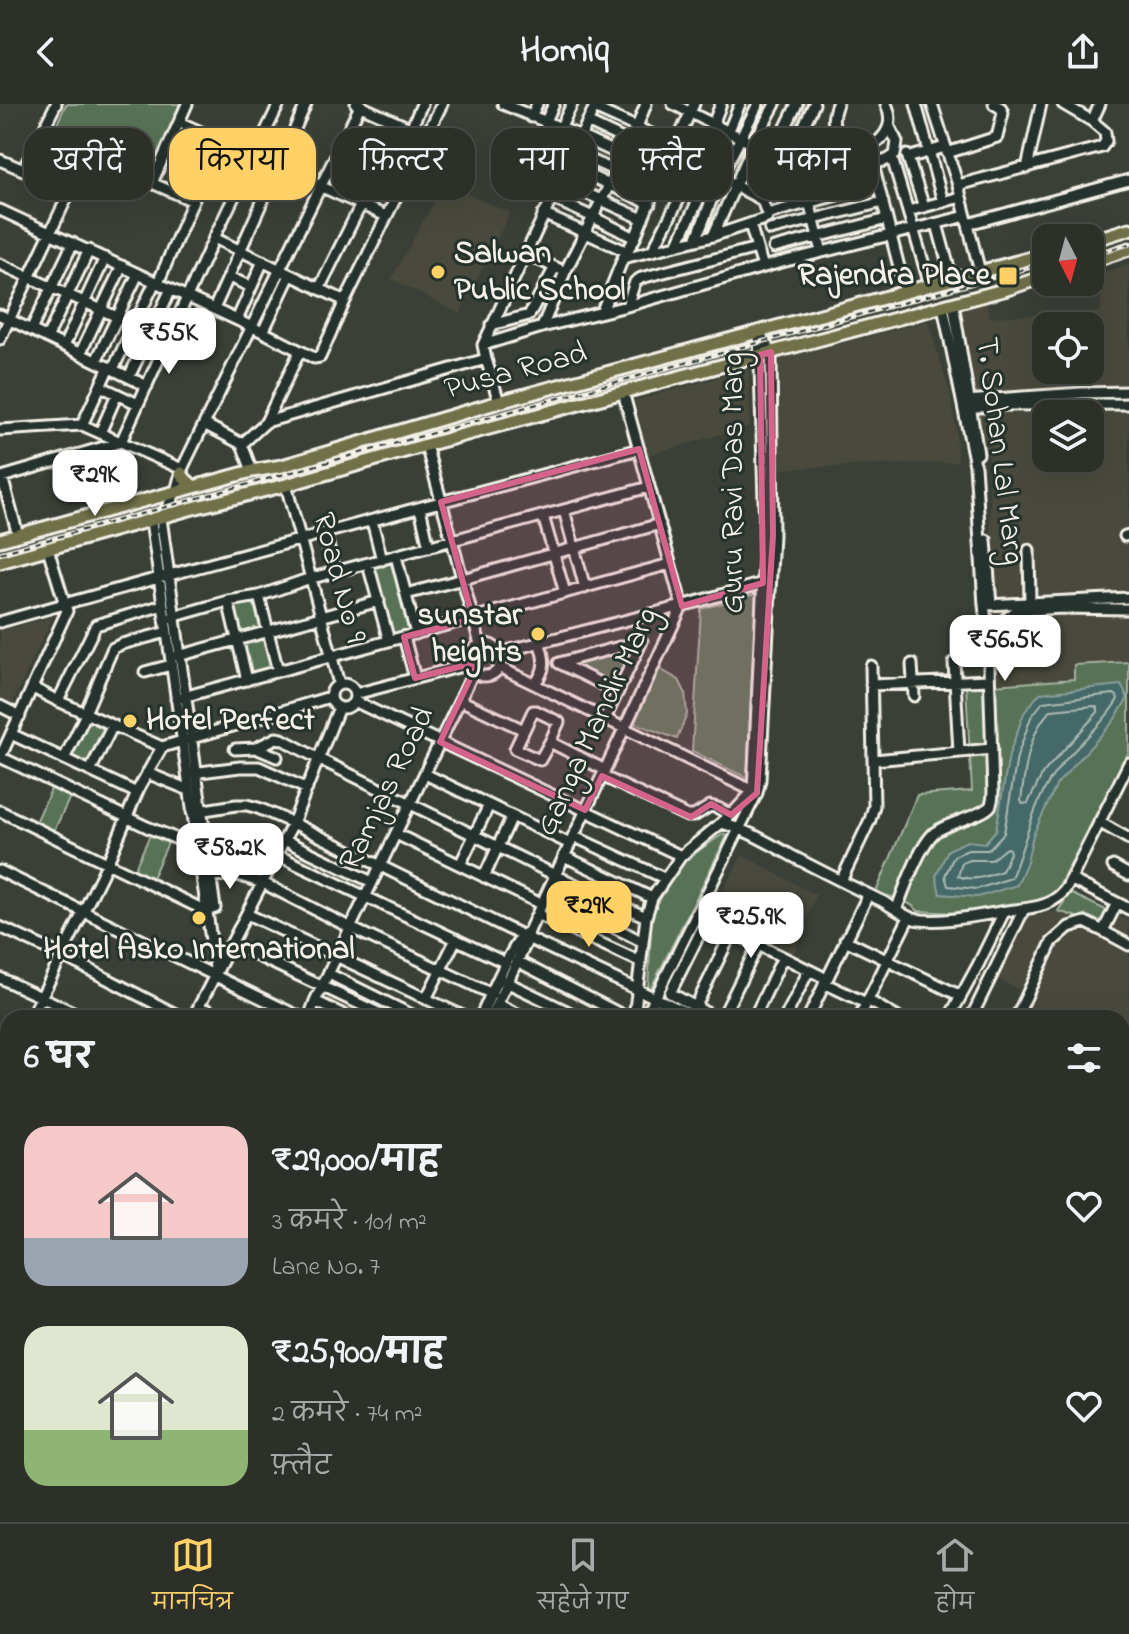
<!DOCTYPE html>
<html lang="hi">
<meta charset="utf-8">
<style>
body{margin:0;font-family:"Indie Flower","Playpen Sans Deva",sans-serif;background:#383c35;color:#f1f3f6;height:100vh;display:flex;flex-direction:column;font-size:30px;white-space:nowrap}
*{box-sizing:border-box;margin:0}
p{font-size:26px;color:#a6a9a8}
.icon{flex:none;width:44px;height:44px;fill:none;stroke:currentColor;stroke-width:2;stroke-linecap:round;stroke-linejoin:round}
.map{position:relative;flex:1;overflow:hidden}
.drawer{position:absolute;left:0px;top:906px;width:1130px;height:512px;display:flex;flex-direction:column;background:#2c3029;border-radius:24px 24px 0 0;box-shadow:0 8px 32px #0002,0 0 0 2px #484b46}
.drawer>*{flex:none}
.guide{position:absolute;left:24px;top:24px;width:1082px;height:72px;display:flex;gap:16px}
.needle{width:52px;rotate:174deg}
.fabs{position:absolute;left:1032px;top:120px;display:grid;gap:16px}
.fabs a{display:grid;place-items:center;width:72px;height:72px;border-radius:16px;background:#2c3029;box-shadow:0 8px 32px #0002,0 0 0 2px #484b46;font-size:40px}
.price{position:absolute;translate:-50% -68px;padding:0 18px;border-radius:16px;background:#fff;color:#222;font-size:26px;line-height:52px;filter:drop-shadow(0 2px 4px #0008)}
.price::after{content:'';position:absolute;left:50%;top:48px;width:24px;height:18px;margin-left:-12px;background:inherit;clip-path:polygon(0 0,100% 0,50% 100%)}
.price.selected{background:#ffd166;color:#111}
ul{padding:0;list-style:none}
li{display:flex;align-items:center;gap:24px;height:200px;padding:0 24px}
li span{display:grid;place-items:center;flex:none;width:224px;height:160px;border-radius:24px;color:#555}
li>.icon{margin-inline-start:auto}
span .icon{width:96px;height:96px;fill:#fffc;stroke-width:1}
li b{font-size:34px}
h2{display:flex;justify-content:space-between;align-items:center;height:96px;padding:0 24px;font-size:34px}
.chip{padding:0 28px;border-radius:24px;background:#2c3029;box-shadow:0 8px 32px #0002,0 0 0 2px #484b46;font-size:28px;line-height:72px}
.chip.selected{background:#ffd166;color:#111}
header{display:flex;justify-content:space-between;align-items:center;height:104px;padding:0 24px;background:#2c3029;font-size:36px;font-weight:700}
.tab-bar{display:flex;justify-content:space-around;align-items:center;height:112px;border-top:2px solid #484b46;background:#2c3029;font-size:22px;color:#a6a9a8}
.tab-bar a{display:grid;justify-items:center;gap:4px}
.tab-bar .selected{color:#ffd166}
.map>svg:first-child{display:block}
.built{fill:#484a3e;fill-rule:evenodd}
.green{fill:#587257;stroke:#a6b2a0;stroke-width:2}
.water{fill:#446968;stroke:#8a9f9b;stroke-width:2}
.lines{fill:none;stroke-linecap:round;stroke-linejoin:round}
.shore{stroke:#aebbb5;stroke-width:2}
.minor-casing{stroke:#f4f1e8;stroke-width:15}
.major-casing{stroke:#f4f1e8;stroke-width:17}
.minor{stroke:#26332d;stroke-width:9}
.major{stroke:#70704a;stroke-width:11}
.rail-casing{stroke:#f4f1e8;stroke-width:5}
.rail{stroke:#26332d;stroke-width:2;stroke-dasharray:6;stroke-linecap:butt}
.marked{fill:#d4648c;fill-opacity:0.2;stroke:#d4648c;stroke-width:6;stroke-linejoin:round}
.poi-dot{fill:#ffd166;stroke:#26332d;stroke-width:3}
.labels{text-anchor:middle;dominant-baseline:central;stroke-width:6;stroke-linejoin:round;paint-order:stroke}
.poi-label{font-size:32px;font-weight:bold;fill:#f4f1e8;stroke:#26332d;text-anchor:start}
.street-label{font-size:32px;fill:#f4f1e8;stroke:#26332d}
</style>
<header><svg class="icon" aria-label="back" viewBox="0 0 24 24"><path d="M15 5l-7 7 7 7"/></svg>Homiq<svg class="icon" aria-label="share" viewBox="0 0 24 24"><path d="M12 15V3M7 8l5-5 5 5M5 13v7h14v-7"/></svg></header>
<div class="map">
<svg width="1129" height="1418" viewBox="0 0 1129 1418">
<rect width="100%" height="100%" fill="#3a4037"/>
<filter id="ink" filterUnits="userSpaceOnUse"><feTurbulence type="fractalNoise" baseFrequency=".0125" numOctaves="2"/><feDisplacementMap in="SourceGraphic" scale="16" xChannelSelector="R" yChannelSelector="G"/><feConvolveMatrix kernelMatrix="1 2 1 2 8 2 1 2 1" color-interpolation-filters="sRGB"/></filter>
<g filter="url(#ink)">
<path class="built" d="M444,80L510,109L460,210L391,175Z
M1129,161V558L1075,561V574L994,581L989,353L947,206L987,197L989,213L1101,208V169ZM1046,222H1090V266H1046ZM1046,310H1090V354H1046Z
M928,217L950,289L955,319L958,358L780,365V255Z
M749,265L750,322L648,351L634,297Z
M53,513L12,600L0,594V527Z
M742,751L816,791L794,850L711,809Z
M1070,789L1129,817V969L1122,989V914H1012L1023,888L998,875L1028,813L1058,807Z"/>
<path class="green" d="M66,0H182L147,77L52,31Z
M390,455L409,529L385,535L366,461Z
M756,490L747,674L692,647L701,505Z
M252,493L271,567L247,574L228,499Z
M637,540L612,583L567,559Z
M1129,558V648L1052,795L975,810L918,807C908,795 891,794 876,788L917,691L972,687L966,583L1074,575V561Z
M658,564L679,576L685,588L687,610L677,635L629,617Z
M85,615L103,624L85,662L67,654Z
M52,683L71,691L54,727L36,718Z
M723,730L727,732L651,884H648L652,809L682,758Z
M150,731L168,739L152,774L134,766Z
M1070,789L1108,807L1101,821L1058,807Z"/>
<path class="water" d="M1121,581L1128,594L1113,618L1057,680L1033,731L1027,758L1017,781L978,793L940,790L936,772L948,746L967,737L985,739L996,726L1009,651L1024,609L1040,589Z"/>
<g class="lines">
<path class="shore" d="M1114,590L1117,592L1118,595C1100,626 1069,646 1050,676C1031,706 1025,742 1011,774L977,785L948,782L945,772L954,752L968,746H988L1004,729L1017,653L1031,613L1043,598Z
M1094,602L1098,604V608L1043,669L1028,699L1023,700L1021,697C1025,667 1028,628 1051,606Z
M1006,744L1009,745L1010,749L1002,767C987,772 973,778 958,772L962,759L970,756H991Z"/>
<g class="minor-casing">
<path id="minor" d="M356,0L425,31
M503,0L580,32L661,70
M673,0L741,34L787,58L799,67L805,82L822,148
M694,0L671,51L697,61L720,74L753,91L762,96L767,110L878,80
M837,0C826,27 842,44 869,44C887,33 895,19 886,0
M916,0L943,98
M932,0L958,81L980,168
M594,4L676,41
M531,13L537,0
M1092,17L1100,0
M179,18L386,112
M587,18L667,56
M545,19L554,0
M411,25L422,0
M560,25L572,0
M42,31L193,97
M869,44L905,187
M573,48L656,85
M947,49L997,33L1003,9L1001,4L994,0
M907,51L924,103
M914,52L945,43
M892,54L930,181
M0,56L70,86
M787,58L814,0
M873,60L887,56L895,51L897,38L889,21
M567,61L650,100
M1027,64L1041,0
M23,66L56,0
M559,77L643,115
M152,79L187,0
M958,81L1102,43L1106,37L1105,28L1092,17L1063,0
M805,82L874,63
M753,91L797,0
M551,94L593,113L635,134L661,70L671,51
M762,96L810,57L834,24
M0,106L263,228L314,254L320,253L345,197
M908,107L961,93
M543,110L628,148
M750,120L757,144
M937,120L952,175
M968,120L1129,76
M770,126L883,98
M713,132L753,41L775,0
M214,134L345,197L442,0
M696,136L720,74L758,0
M677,141L711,69L740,0
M774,144L887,115
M652,147L697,61L721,0
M525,150L559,165
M623,154L713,132L767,114
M0,160L168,236
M229,173L251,183
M158,179L219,36
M319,185L401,20
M953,199L978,350
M627,202L635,178L641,174L757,144L763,163
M214,205L306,0
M602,207L623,154L635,134
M0,211L147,282
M237,216L263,157
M491,221L529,211L555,163
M542,223L565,168L631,38L646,0
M31,226L73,139
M263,228L290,171
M47,234L89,146
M0,235L87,51
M483,241L542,223L627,202L778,159L966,112
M64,242L105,154
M80,250L122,162
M96,257L138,170
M113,265L155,178
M129,273L171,185
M100,282L138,300
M965,297L1082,289L1129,288
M499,298L486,255L483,241L596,0
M967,306L980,303L1006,301L1129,300
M266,318L300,247
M204,320L242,340
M82,321L109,263
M0,326L82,321L182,365
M100,329L117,290
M426,341L480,540
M252,367L242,340L266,318L486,255
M286,381L339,580
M420,404L429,443
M564,406L585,484
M543,412L565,489
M151,417L216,871
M372,417L382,456
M325,430L335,468
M18,431L2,373L121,338L214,134L279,0
M1125,432L1129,431
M986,436L991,501
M1029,446L1030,499
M396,452L416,530
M368,460L389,537
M406,490L463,475L660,420
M259,492L278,567
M228,497L247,576
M987,501L1129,494
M165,515L228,497L259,492L305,476L649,383
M0,518C212,458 426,402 639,345
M988,532L992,525L1016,507L1062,504L1129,505
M404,533L415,574
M469 556a16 16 0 1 1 32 0a16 16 0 1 1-32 0Z
M499,549L682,502L763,479
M178,552L379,497
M954,558L959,648
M912,560L914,592
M499,563L755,688
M145,568L171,561
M331 592a12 12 0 1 1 24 0a12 12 0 1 1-24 0Z
M534,580C547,567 545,554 539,538
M871,581L989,576
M33,584L58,597L162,643L330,593
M355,590L470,560
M176,595L670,460
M460,596L524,626
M58,597L96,521L163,501
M354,597L681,752
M0,602L20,612
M85,609L113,544L122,540L167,528
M605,615C617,589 630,563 642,537L559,559L618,588
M11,630L137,689
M550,638L540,656L515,645L533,607H536L559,618L550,638L605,666
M256,644L277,653
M235,645L256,644L276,634L282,635L319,655L555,771L646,813
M0,653L147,723L197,743L219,739L245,738L277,751L506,859
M0,654L67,507L48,445
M64,655L86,610
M874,656L992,645
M90,667L113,621
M147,669L189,686
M192,669L240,663H259L307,685
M425,670L570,740
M602,672L687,712H694L710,702L718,704L731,711
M0,707L206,807
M192,708L236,701H247L258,704L293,719L521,831L698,914
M1099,718L1129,735
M721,719C748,726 770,740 794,753C823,768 852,783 882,797C891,802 906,813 914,815C938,820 982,811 1007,807C1030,804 1053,804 1067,783L1129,659
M396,730L541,800
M573,732L664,774
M284,736L372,778
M564,752L652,794
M460,761L489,701
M1113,762L1129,771
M0,767L302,914
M204,772L237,771L263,779L351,824L492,890
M484,773L512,712
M1070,775L1129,805
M841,777L870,716L874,702L871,562
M547,789L643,838
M897,804C904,785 919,743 934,729C947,718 984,712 991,701C992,698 993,691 993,688L988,532L984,501L975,361L943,202
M206,807L215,804L161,414L176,388L182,365L361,0
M247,810L467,914
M537,810L641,858
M696,810L821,872
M707,815L670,889L716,914
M0,823L63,852L183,914
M1103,827L1129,841
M845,836L961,892
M232,840L389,914
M517,857L628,914
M329,870L418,914
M0,874L86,914
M502,876L581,914
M824,879L866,899
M426,895L456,835
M868,896L898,914
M315,897L350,914
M497,900L526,914
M199,902L223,914
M695,904L732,828
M31,914L108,758L139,684L162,643
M193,914L293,719L339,603
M309,914L315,897L474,567
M480,914C488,897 513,837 526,829
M490,914L528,835L529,827L682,502L623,288
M634,914L646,813L652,794L681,752L731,711L753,687L765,430L759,229
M645,914L757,689L760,676L773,431L771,248L761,232
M722,914L758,841
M754,914L783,853
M785,914L809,866
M808,914L868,791
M859,914L909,813
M949,914L978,861L1004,808
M971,914L1024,805
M1016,914L1052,838L1069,823L1085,818L1103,827L1117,799
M0,928L8,931
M0,978L8,962
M0,993L8,997
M0,1050L8,1054
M0,1083L8,1087
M1122,1115L1126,1020L1129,998
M0,1133L8,1137
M0,1155L8,1159
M0,1170L8,1174
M0,1184L8,1188
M0,1198L8,1202
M0,1211L8,1215
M0,1225L8,1229
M0,1240L8,1244
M0,1262L8,1266
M0,1287L8,1291
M0,1312L8,1295
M0,1325L8,1328
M0,1357L8,1361
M0,1389L8,1393
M39,1410L54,1418
M75,1410L91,1418
M111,1410L128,1418
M184,1410L201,1418
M213,1410L229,1418
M304,1410L320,1418
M360,1410L377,1418
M413,1410L429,1418
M458,1410L475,1418
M508,1410L524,1418
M574,1410L591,1418
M591,1410L608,1418
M668,1410L688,1418
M873,1410L886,1418
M1010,1410L1011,1418
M1046,1410V1418
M239,1413L251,1418
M638,1418L642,1410
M774,1418L778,1410
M918,1418L922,1410"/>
</g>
<g class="major-casing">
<path id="major" d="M1090,137L1129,125
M1090,158L1129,145
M181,369L185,375L194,383
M0,436L252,367L282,362L499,298L1046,150
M0,458L193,404L286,381L426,341L1007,185L1046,172"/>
</g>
<use href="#minor" class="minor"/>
<use href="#major" class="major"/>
<g class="rail-casing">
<path id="rail" d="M1090,151L1129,140
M0,449L1046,159"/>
</g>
<use href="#rail" class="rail"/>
</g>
</g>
<path class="marked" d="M771,248L773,431L757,689L731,711L711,700L691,713L602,672L585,706L440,638L478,558L415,574L404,533L473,515L441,398L639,345L682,502L763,479L760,251Z"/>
<g class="poi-dot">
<circle cx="438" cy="168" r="8"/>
<rect x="998" y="162" width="20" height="20" rx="4"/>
<circle cx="538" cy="530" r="8"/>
<circle cx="130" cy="617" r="8"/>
<circle cx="199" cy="814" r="8"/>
</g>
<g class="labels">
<g class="poi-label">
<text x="454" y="150">Salwan<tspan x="454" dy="37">Public School</tspan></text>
<text x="990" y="172" text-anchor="end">Rajendra Place</text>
<text x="522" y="512" text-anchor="end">sunstar<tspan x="522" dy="37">heights</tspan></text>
<text x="146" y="617">Hotel Perfect</text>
<text x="199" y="846" text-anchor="middle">Hotel Asko International</text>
</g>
<g class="street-label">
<text transform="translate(516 268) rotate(-15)">Pusa Road</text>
<text transform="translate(999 347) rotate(83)">T. Sohan Lal Marg</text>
<text transform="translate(734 379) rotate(-90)">Guru Ravi Das Marg</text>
<text transform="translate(338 474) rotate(75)">Road No 9</text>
<text transform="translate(598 618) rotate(-65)">Ganga Mandir Marg</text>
<text transform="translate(388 685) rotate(-64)">Ramjas Road</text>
</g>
</g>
</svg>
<div class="fabs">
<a><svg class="needle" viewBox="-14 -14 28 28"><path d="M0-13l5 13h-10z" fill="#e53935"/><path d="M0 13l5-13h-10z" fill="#a6a9a8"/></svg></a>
<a><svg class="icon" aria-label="locate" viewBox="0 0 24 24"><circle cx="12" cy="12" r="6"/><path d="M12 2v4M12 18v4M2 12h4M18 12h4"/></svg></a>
<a><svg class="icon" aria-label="layers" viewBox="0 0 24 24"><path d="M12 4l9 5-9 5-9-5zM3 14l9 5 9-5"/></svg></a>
</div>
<b class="price" style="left:169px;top:272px">₹55K</b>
<b class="price" style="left:95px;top:414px">₹29K</b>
<b class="price" style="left:1005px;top:579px">₹56.5K</b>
<b class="price" style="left:230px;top:787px">₹58.2K</b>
<b class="price selected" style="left:589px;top:845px">₹29K</b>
<b class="price" style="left:751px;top:856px">₹25.9K</b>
<div class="guide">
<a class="chip">खरीदें</a>
<a class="chip selected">किराया</a>
<a class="chip">फ़िल्टर</a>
<a class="chip">नया</a>
<a class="chip">फ़्लैट</a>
<a class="chip">मकान</a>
</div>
<section class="drawer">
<h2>6 घर<svg class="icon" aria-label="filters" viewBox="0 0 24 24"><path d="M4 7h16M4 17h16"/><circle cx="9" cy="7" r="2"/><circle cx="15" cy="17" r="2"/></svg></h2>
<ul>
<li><span style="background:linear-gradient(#f6c9c9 70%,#9aa5b1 0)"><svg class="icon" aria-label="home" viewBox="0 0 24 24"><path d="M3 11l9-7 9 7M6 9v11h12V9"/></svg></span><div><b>₹29,000/माह</b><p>3 कमरे · 101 m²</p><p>Lane No. 7</p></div><svg class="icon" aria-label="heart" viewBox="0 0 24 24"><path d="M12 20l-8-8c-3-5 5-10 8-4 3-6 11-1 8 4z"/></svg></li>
<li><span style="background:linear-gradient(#dfe7d0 65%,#8fb573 0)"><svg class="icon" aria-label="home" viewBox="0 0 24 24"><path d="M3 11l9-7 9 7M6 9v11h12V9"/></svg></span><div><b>₹25,900/माह</b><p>2 कमरे · 74 m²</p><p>फ़्लैट</p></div><svg class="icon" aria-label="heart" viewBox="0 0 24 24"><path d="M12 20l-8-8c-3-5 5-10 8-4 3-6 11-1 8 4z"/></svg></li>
</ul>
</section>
</div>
<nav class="tab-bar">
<a class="selected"><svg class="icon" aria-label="map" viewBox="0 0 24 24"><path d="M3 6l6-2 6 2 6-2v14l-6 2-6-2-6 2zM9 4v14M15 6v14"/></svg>मानचित्र</a>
<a><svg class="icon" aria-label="saved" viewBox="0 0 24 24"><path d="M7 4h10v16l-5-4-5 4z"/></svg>सहेजे गए</a>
<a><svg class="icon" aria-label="home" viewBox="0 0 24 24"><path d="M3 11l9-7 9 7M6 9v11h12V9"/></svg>होम</a>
</nav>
